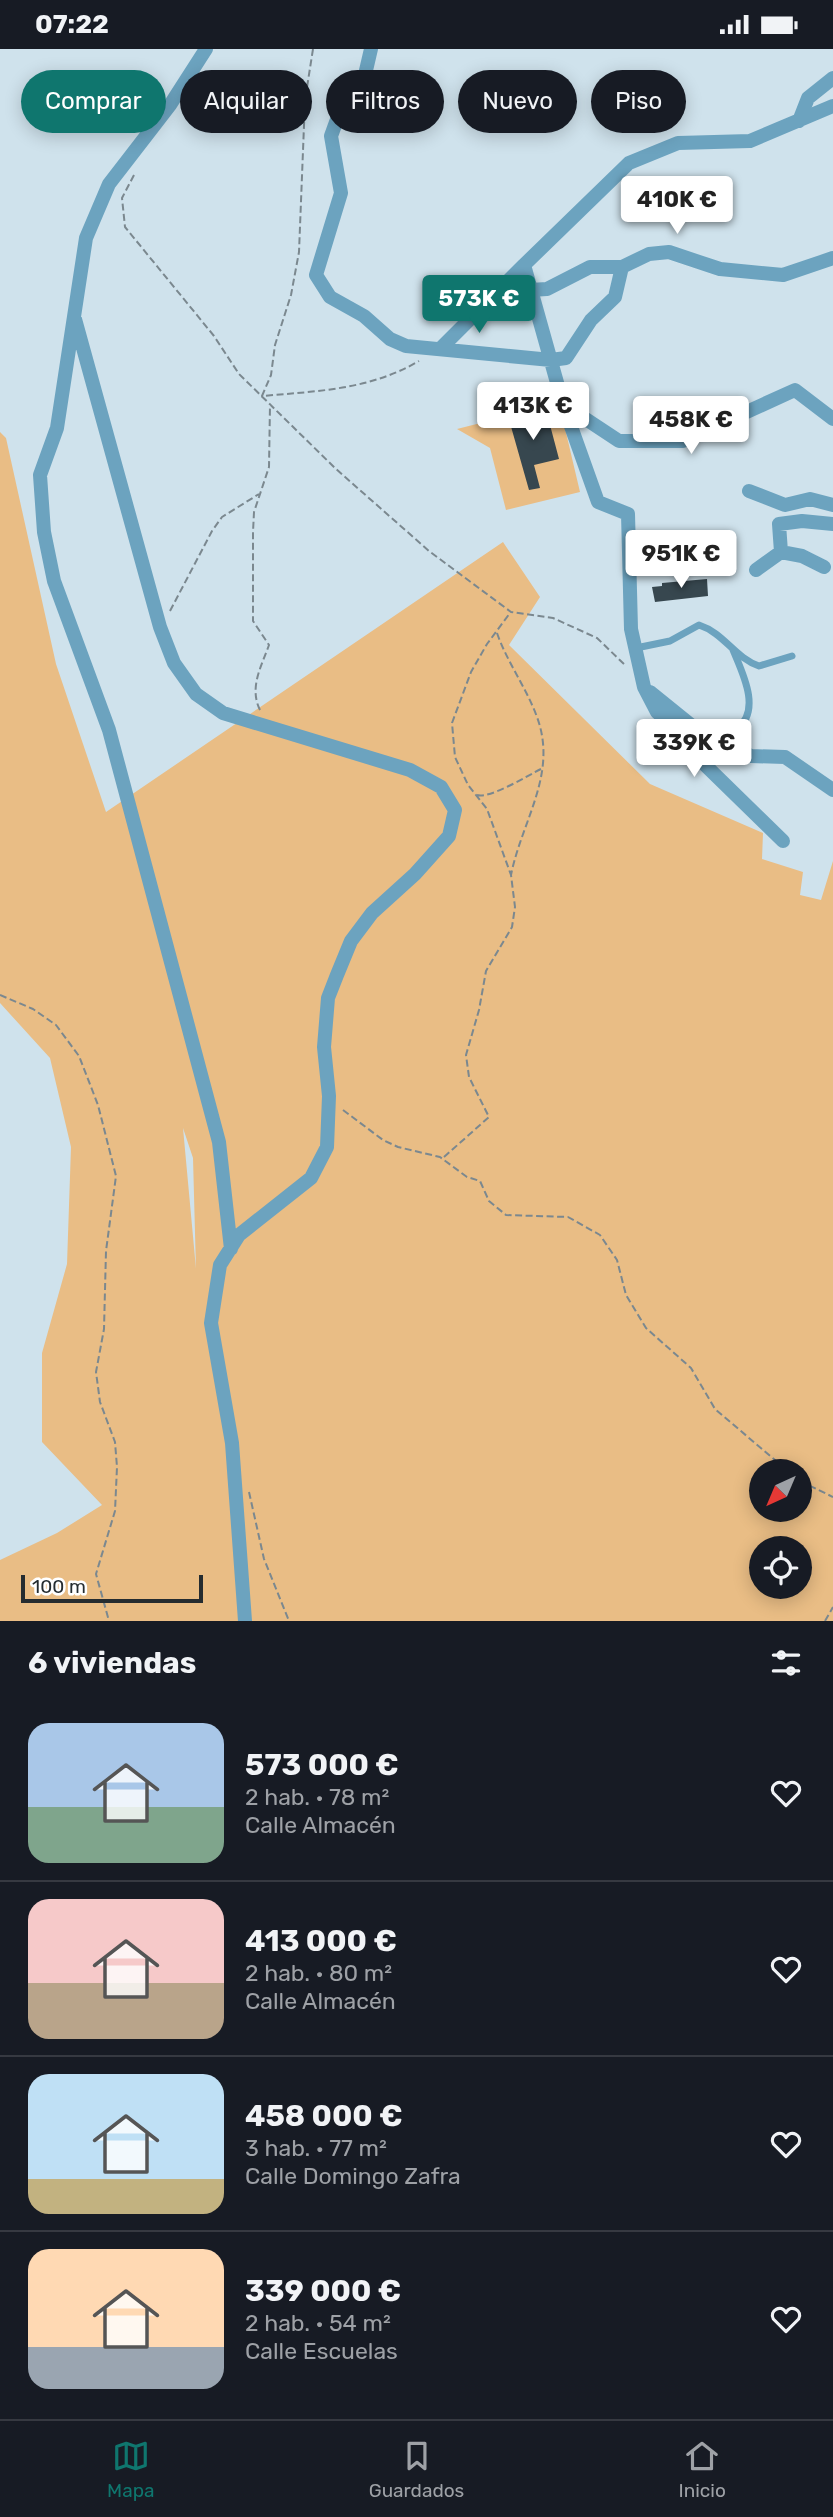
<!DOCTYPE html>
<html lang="es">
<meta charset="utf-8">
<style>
body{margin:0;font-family:Rubik,sans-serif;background:#242831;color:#f1f3f6;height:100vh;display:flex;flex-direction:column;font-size:26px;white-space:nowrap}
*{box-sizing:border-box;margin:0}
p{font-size:23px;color:#9ea1a6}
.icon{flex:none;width:38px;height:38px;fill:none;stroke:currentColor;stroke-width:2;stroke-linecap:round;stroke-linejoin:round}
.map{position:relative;height:1572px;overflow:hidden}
.sheet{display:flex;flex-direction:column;background:#171b24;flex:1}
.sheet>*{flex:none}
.hud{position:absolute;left:21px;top:21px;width:791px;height:63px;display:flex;gap:14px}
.needle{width:46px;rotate:224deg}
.tools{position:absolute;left:749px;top:1410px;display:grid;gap:14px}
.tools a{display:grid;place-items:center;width:63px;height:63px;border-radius:50%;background:#171b24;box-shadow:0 4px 18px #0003;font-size:35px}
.scale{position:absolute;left:21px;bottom:18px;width:182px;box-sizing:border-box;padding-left:7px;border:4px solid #252c30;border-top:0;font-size:19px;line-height:24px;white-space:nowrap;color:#252c30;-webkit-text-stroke:5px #fff;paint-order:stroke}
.price{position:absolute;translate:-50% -60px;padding:0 16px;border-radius:7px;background:#fff;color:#222;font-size:23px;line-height:46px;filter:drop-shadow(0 2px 4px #0008)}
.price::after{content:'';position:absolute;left:50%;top:42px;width:21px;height:16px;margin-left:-10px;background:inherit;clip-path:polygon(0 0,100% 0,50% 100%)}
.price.selected{background:#0f766e;color:#fff}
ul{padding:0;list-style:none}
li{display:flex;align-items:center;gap:21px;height:175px;padding:0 28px}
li+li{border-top:2px solid #363941}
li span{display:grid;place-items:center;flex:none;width:196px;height:140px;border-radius:21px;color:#555}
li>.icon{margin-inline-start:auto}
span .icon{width:84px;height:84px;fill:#fffc;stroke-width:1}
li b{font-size:30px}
h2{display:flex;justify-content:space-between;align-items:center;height:84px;padding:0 28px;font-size:30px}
.chip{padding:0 24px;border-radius:32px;background:#171b24;box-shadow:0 4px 18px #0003;font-size:24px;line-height:63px}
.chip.selected{background:#0f766e;color:#fff}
.status{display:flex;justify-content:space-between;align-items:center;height:49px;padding:0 35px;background:#171b24;direction:ltr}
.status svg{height:19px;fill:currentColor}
.tab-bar{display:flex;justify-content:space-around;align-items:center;height:98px;border-top:2px solid #363941;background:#171b24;font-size:19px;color:#9ea1a6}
.tab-bar a{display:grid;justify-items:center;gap:4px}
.tab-bar .selected{color:#0f766e}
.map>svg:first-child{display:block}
.green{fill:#e9bd85;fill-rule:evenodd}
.building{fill:#37474f}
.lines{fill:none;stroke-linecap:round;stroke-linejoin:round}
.path{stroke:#7b888f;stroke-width:2;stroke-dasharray:7 3.5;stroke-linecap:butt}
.lane{stroke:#6ca3bf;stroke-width:7}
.street{stroke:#6ca3bf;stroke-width:14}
</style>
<div class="status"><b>07:22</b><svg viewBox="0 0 49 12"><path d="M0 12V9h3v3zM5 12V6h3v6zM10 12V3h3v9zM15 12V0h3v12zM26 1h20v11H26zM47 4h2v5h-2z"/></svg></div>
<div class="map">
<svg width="833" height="1572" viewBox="0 0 833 1572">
<rect width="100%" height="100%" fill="#cfe2ec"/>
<path class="green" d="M559,354L580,443L506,461L490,399L457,380Z
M0,383L6,389L56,615L106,763L503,493L540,548L509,596L650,735L763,784L762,810L803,823L800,846L821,851L833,812V1572H0V1511L57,1484L102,1456L42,1393V1304L67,1215L71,1098L50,1009L0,954ZM183,1079L193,1109L196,1221V1220ZM761,1423H800V1461H761ZM761,1500H800V1538H761Z"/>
<path class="building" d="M545,357L559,410L534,416L540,439L529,441L508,367Z
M707,530L708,547L655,553L652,538L662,537V534Z"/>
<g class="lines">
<path class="path" d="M313,0L305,51L299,203L291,246L275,296L271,326L262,347C318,342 369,341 419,312
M134,126L122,149L125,178L214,287L239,325L336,420L429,502L511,563L553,569L597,589L625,616
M170,562L212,482L222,468L259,445
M497,584C507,613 526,638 537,668C558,725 522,771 511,826
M260,661C249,639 261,618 269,596L253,572V483L254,463L269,418L270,356
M477,746C490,750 527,727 541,720
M0,946L33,960L56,976L79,1007L98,1056L116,1127L106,1202L104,1280L96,1323L100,1353L115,1393L117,1418L115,1462L96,1525L109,1572
M343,1061L383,1091L398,1098L440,1108L467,1128L480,1132L489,1152L506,1166L568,1168L600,1186L617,1211L626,1246L646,1279L691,1319L715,1360L789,1423
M444,1108L489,1068L469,1028L466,1006L479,961L486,922L512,878L515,858L511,826L487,760L468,736L455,708L452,674L471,623L487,595L510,564
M800,1432L833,1448
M249,1443L264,1510L289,1572
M825,1572L833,1558"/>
<path class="lane" d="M636,599L670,592L699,576C724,584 735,609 759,617L792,607
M724,681L737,680C762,661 742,623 733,601"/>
<path class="street" d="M206,0L170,56L109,135L86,189L57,379L40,426L44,483L54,532L109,681L219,1093L231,1200
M371,0L364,30L339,65L331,87L341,144L316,226L330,248L364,267L390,290L406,297L551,311L566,309L591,271L615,248L622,218
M799,72L808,49L833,29
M530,241L547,240L590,218H622L649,205L669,203L720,220L783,226L833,209
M75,270L160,578L174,614L196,645L223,664L410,721L441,738L455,761L449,787L415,825L372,864L351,892L337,926L328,949L324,998L329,1047L327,1098L311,1129L239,1186L220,1216L211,1274L232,1394L245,1572
M441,299L524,216
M563,355L619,392H683L795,341L833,370
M749,442L785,456L810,450L833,456
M781,503L779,475L802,472L833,475
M756,521L781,503L802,507L824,518
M650,643L697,681L751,707L785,708L833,741
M783,792L700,711L685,688L657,663L644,638L631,580L628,465L598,453L563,355L524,216L629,114L678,94L750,92L833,57"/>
</g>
</svg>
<div class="tools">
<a><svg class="needle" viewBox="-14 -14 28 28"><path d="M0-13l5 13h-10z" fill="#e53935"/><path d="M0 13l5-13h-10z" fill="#9ea1a6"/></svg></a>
<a><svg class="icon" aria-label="locate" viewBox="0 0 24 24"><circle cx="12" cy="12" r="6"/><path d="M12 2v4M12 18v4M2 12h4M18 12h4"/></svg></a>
</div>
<div class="scale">100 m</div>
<b class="price" style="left:677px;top:187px">410K €</b>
<b class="price selected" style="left:479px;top:286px">573K €</b>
<b class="price" style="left:533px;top:393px">413K €</b>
<b class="price" style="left:691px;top:407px">458K €</b>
<b class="price" style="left:681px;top:541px">951K €</b>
<b class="price" style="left:694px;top:730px">339K €</b>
<div class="hud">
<a class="chip selected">Comprar</a>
<a class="chip">Alquilar</a>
<a class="chip">Filtros</a>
<a class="chip">Nuevo</a>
<a class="chip">Piso</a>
</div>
</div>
<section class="sheet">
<h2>6 viviendas<svg class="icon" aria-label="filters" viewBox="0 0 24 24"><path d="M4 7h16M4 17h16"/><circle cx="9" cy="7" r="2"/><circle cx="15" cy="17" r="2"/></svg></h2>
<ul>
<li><span style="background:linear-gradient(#a9c7e8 60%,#7fa58c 0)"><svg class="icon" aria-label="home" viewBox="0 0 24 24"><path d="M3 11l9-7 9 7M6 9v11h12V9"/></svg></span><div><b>573 000 €</b><p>2 hab. · 78 m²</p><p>Calle Almacén</p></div><svg class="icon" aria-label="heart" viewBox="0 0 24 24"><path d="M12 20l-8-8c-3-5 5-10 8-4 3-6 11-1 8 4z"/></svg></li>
<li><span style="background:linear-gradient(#f6c9c9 60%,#b9a48a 0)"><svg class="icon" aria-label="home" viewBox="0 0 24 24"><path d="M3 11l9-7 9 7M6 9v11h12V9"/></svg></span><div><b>413 000 €</b><p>2 hab. · 80 m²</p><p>Calle Almacén</p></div><svg class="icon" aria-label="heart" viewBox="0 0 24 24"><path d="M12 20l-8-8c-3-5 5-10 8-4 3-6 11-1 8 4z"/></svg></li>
<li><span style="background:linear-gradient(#bfe0f5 75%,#c2b280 0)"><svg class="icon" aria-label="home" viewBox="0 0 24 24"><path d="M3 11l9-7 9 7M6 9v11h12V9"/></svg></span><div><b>458 000 €</b><p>3 hab. · 77 m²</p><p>Calle Domingo Zafra</p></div><svg class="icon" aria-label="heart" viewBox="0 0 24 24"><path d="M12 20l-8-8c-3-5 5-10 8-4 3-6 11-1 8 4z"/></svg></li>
<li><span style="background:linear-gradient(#ffd9b3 70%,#9aa5b1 0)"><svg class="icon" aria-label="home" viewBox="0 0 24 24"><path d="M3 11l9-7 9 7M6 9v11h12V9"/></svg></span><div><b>339 000 €</b><p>2 hab. · 54 m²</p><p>Calle Escuelas</p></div><svg class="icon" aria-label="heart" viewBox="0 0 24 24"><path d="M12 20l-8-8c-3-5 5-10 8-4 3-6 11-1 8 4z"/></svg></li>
</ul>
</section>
<nav class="tab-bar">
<a class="selected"><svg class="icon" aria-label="map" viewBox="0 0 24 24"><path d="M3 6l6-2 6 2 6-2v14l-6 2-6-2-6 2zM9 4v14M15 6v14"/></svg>Mapa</a>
<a><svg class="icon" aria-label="saved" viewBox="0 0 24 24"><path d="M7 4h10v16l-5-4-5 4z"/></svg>Guardados</a>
<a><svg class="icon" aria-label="home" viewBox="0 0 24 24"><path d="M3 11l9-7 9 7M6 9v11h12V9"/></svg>Inicio</a>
</nav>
